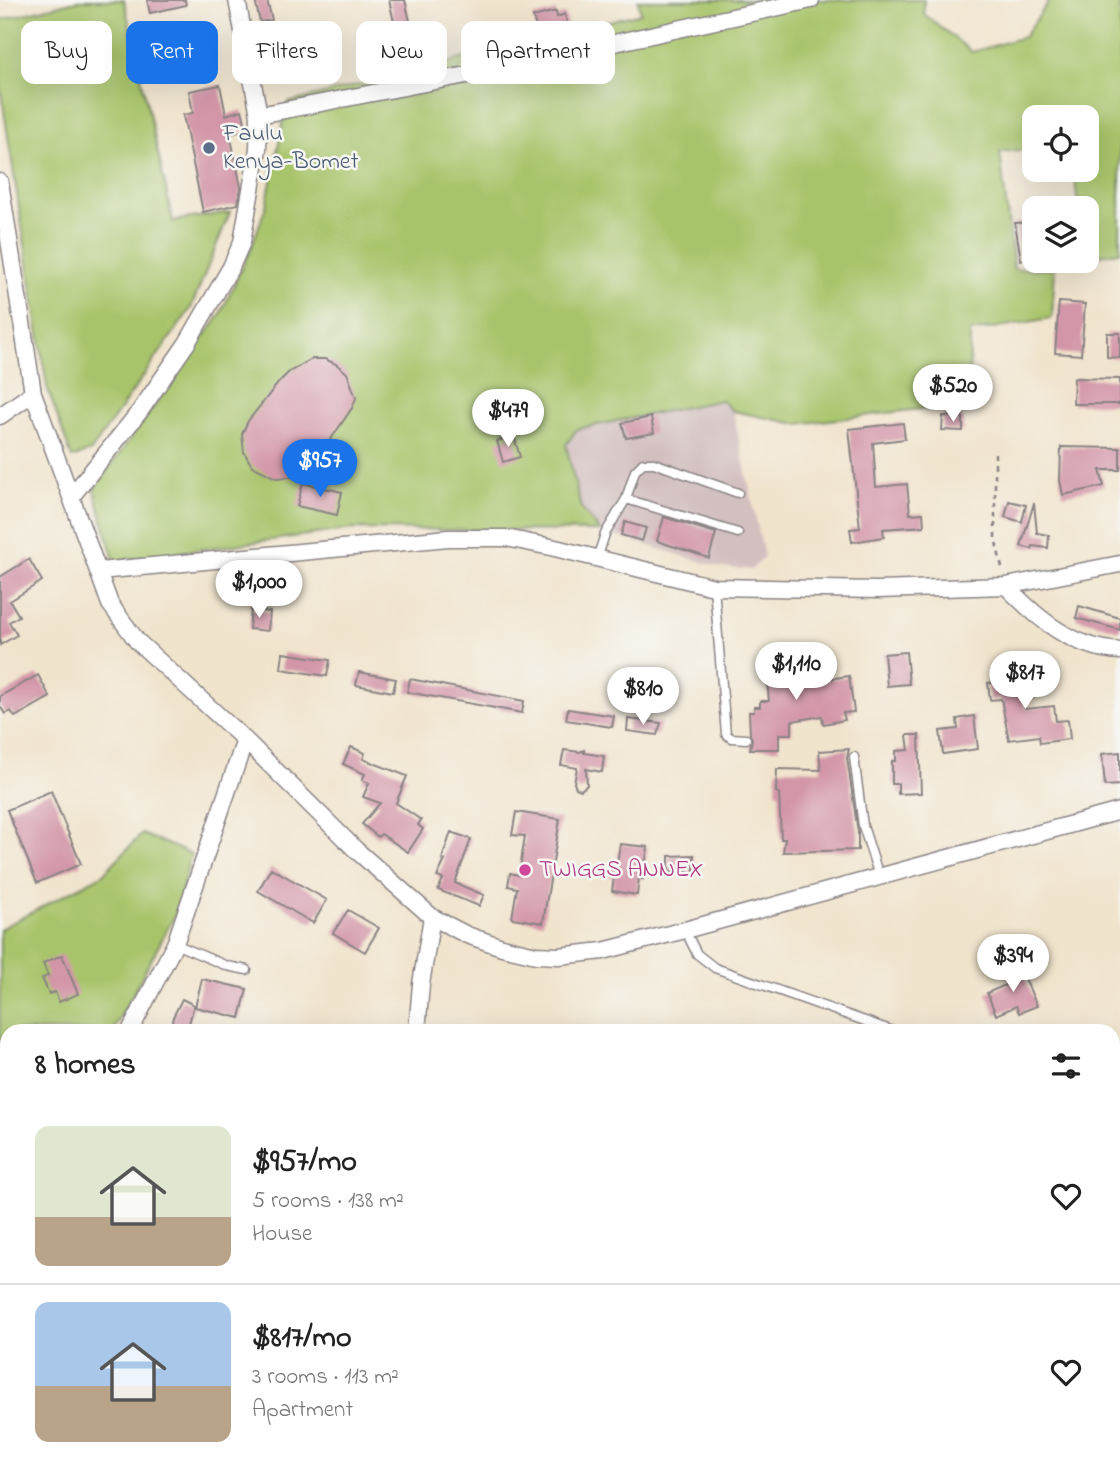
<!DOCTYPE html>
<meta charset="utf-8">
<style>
body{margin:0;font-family:"Indie Flower",sans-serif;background:#f6f6f6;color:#222;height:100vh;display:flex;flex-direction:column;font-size:26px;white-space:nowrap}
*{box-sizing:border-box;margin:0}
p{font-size:23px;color:#767676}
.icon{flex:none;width:38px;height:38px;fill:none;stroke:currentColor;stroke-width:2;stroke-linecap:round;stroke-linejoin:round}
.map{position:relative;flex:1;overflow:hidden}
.side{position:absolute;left:0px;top:1024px;width:1120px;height:450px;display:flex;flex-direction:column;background:#fff;border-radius:21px 21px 0 0;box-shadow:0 7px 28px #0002}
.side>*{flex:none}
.top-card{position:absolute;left:21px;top:21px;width:700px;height:63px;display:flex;gap:14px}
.buttons{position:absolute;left:1022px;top:105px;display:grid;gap:14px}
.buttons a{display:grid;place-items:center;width:77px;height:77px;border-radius:14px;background:#fff;box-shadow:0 7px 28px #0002;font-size:35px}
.price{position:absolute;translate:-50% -60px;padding:0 16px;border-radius:24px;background:#fff;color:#222;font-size:23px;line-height:46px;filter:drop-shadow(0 2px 4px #0008)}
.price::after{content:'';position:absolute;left:50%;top:42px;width:21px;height:16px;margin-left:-10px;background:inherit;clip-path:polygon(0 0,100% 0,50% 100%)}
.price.current{background:#1a73e8;color:#fff}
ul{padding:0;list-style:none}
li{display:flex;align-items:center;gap:21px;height:175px;padding:0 35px}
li+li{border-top:2px solid #e0e0e0}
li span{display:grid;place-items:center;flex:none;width:196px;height:140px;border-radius:14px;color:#555}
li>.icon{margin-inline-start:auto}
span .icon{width:84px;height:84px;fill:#fffc;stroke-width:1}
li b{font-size:30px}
h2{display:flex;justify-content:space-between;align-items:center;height:84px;padding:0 35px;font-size:30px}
.chip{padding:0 24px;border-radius:14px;background:#fff;box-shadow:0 7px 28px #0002;font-size:24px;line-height:63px}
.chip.current{background:#1a73e8;color:#fff}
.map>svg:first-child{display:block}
.industrial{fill:#d2bfbf}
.green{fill:#a8c46a;stroke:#657352;stroke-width:2}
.building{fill:#d396a8}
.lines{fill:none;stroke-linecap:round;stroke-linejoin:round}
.lane-casing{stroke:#8a8384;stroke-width:11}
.street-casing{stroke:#8a8384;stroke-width:19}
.path{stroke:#8a8384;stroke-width:2.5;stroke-dasharray:5 5;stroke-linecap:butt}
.lane{stroke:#fff;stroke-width:8}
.street{stroke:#fff;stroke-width:16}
.service-dot{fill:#5c6f8a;stroke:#f6f6f2;stroke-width:2.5}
.hotel-dot{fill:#d1479c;stroke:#f6f6f2;stroke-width:2.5}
.labels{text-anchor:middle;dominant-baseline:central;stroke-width:5;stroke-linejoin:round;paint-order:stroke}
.service-label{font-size:24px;fill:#4e5e75;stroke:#f6f6f2;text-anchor:start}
.hotel-label{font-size:24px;fill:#b23c85;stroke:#f6f6f2;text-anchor:start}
</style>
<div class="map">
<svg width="1120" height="1472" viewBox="0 0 1120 1472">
<rect width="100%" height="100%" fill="#f6f6f2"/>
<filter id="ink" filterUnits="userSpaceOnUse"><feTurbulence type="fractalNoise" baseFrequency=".0143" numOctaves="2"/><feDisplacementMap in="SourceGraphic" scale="14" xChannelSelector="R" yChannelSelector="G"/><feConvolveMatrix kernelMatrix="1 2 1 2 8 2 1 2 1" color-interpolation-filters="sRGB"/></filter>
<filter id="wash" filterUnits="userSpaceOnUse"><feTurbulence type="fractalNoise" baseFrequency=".00686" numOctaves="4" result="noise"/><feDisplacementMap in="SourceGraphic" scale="28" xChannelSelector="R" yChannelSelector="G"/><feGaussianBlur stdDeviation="1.57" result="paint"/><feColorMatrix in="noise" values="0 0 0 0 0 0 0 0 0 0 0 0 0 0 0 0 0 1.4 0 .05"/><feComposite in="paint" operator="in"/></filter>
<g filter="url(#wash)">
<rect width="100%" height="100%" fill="#f1e4cd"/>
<path class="industrial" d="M721,400L733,411L764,557L751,570L719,567L600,531L581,508L566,444L577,429Z"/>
<path class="green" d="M80,0H124L173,221L230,212L191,308L91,451L72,458L47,387L0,85V20Z
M638,0H924V14L972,52L1024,37L1050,0H1120V252L1087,257V208H1078L1074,170H1087V117H1034V149L1000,152L1014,269H1055L1052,318L970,332L969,403L797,424L733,411L721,400L577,429L566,445L581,508L600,531L353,529L114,561L94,489L220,315L251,248L266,206L287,103L641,13Z
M142,834L191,854L176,913L113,1031H7V1213L0,1211V929L102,875Z
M7,1285V1466L46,1467V1472H0V1289Z
M569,1467L576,1472H375V1467Z"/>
<g id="blocks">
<path class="building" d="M147,0H185L186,5L150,13Z
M255,0H267L272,20L260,22Z
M389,0H405L419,59L403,62Z
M556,11L557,17L565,14L568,26L538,35L533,17Z
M220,85L226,115L242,110L247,130L230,134L241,187L238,204L203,212L183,115L193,113L189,91Z
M1034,222V259L1021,260L1015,223Z
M1059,302L1085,304L1081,355L1055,353Z
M1107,333H1120V358L1107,357Z
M312,359H325L336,364L347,373L356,398L352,408L325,448L300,476L276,478L252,466L244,452L242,434L248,421L280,381L289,372Z
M1074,378L1120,379V404H1073Z
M943,416L963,417V431L942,430Z
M651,417L654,433L626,438L622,423Z
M903,423L905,439L873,443L876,487L907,484L910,514L923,513L924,526L883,529L884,537L852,542L850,529L860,528L849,429Z
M514,436L520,457L503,462L497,441Z
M1061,447L1120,448V470H1100L1104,486L1063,495L1060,481Z
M303,483L342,492L337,515L297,506Z
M1009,501L1026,505L1022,522L1005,517Z
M1034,503L1037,533L1049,535L1048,548L1033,546L1032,549L1021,546Z
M664,517L716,533L709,558L657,541Z
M625,522L646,528L642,541L621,535Z
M29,559L42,581L10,601L19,616L9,622L17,635L0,645V577Z
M1079,606L1120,618V630L1076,618Z
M251,610L270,612L268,631L249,629Z
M791,651L794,684L849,676L854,712L843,713L845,720L823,724L822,716L792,721V734H779V749H750L752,739L750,734L749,712H754V707H760V701H769L765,660H771L770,653Z
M906,652L909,684L887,686L884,654Z
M283,653L330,660L327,676L281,669Z
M1020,665L1025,709L1054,706L1056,721L1068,720L1070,739L1040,743L1039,736L1009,740L1001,699L990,700L988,683L1000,682L998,668Z
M359,672L396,679L393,692L356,685Z
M38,675L50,697L15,717L11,711L5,714L0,706V696Z
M410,679L524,701L522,713L407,692Z
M568,709L614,716L612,727L566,720Z
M974,716L978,749L943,754L940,731L958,729L957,719Z
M628,719L661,723L657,735L627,731Z
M907,735H919L921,793L898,794V784H892V761H896V751L909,750Z
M351,747L365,753L363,759L407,776L396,803L421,820L418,825L423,829L408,852L381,834L378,837L362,824L380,803L363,797L369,783L362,780L365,774L343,764Z
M849,749L847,758L858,832V850L783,852L785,839H781L779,793L776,792L777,769L821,770L819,751Z
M564,750L580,752L584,750V753L604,756L602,772L586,769L587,785L581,790L576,788L574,783L577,768L561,765Z
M1120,752V785L1105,786L1102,754Z
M51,791L81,864L37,883L7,810Z
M516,812L560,819L543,923L512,918L517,888L508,886L510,873L519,875L525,836L512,835Z
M451,832L471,839L455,883L484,895L479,906L438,890L443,879L437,877L445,860L442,859Z
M620,844L648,847L643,879L639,878L637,895L612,891L614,877L608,876L610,862L617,863Z
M694,855V872H669V856Z
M271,868L327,900L313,923L258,891Z
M348,910L379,928L365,952L333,933Z
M62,955L78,994L59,1002L55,992L49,994L42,978L48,976L43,963Z
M1019,965L1037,1006L1019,1013L1016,1006L996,1015L987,993L1010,983L1005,971Z
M202,979L247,989L240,1018L195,1007Z
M182,999L194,1005L187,1031H170L173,1017Z"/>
</g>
</g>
<g filter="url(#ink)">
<use href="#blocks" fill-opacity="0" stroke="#8a8384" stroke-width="2"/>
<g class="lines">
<g class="lane-casing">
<path id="lane" d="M626,499L738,533
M597,559L605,534L626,499L635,471L643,463H654L738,493
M714,587L726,734L731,738L746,739
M854,757L863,826L879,876
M685,930L697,954L715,968L893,1031
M175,944L227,966L247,970
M1013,1031L1020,1029"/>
</g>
<g class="street-casing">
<path id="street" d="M259,115L482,72L811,0
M0,182L33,393L110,604L137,641L245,740L356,850L432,917L467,935L502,947L536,955L559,956L603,951L685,930L1120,811
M0,416L33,393
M71,497L140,411L187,343L231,267L242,242L258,149L259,115L237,0
M99,571L448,538H506L551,547L714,587L878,590L1006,586L1120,564
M1006,586C1038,619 1072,648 1120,651
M130,1031L175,944L245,740
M417,1031L421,984L432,917
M1113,1370L1120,1371
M355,1466V1472
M696,1466L719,1472
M63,1472V1466
M615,1472L616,1466"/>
</g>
<path class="path" d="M995,453V538L1003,572
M0,1278L7,1274"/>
<use href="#lane" class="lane"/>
<use href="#street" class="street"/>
</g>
</g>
<circle class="service-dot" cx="209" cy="148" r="7"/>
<circle class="hotel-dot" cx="525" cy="870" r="7"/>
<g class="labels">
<g class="service-label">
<text x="223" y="134">Faulu<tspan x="223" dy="28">Kenya-Bomet</tspan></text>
</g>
<g class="hotel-label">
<text x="539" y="870">TWIGGS ANNEX</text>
</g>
</g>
</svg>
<div class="buttons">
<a><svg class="icon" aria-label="locate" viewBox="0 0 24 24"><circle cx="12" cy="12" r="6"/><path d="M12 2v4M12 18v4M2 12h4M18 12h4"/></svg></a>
<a><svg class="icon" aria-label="layers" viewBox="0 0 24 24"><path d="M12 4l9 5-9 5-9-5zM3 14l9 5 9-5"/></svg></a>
</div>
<b class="price" style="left:953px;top:424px">$520</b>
<b class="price" style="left:508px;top:449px">$479</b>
<b class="price current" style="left:320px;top:499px">$957</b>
<b class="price" style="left:259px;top:620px">$1,000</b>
<b class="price" style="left:796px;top:702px">$1,110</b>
<b class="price" style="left:1025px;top:711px">$817</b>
<b class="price" style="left:643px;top:727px">$810</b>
<b class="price" style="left:1013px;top:994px">$394</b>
<div class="top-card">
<a class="chip">Buy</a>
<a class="chip current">Rent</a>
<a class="chip">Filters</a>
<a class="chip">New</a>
<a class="chip">Apartment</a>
</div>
<section class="side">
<h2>8 homes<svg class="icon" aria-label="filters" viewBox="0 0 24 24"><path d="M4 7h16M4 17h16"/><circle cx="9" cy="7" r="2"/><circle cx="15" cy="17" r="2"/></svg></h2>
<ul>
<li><span style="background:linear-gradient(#dfe7d0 65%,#b9a48a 0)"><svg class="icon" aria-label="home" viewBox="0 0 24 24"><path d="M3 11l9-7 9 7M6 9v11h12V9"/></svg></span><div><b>$957/mo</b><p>5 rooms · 138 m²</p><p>House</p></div><svg class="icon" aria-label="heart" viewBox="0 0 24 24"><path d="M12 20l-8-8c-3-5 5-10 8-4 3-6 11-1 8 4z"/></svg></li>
<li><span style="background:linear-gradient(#a9c7e8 60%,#b9a48a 0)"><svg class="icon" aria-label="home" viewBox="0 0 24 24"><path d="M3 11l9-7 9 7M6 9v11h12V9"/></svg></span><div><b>$817/mo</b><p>3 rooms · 113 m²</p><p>Apartment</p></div><svg class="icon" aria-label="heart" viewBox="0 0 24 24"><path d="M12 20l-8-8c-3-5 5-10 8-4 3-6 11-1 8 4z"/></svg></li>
</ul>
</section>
</div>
